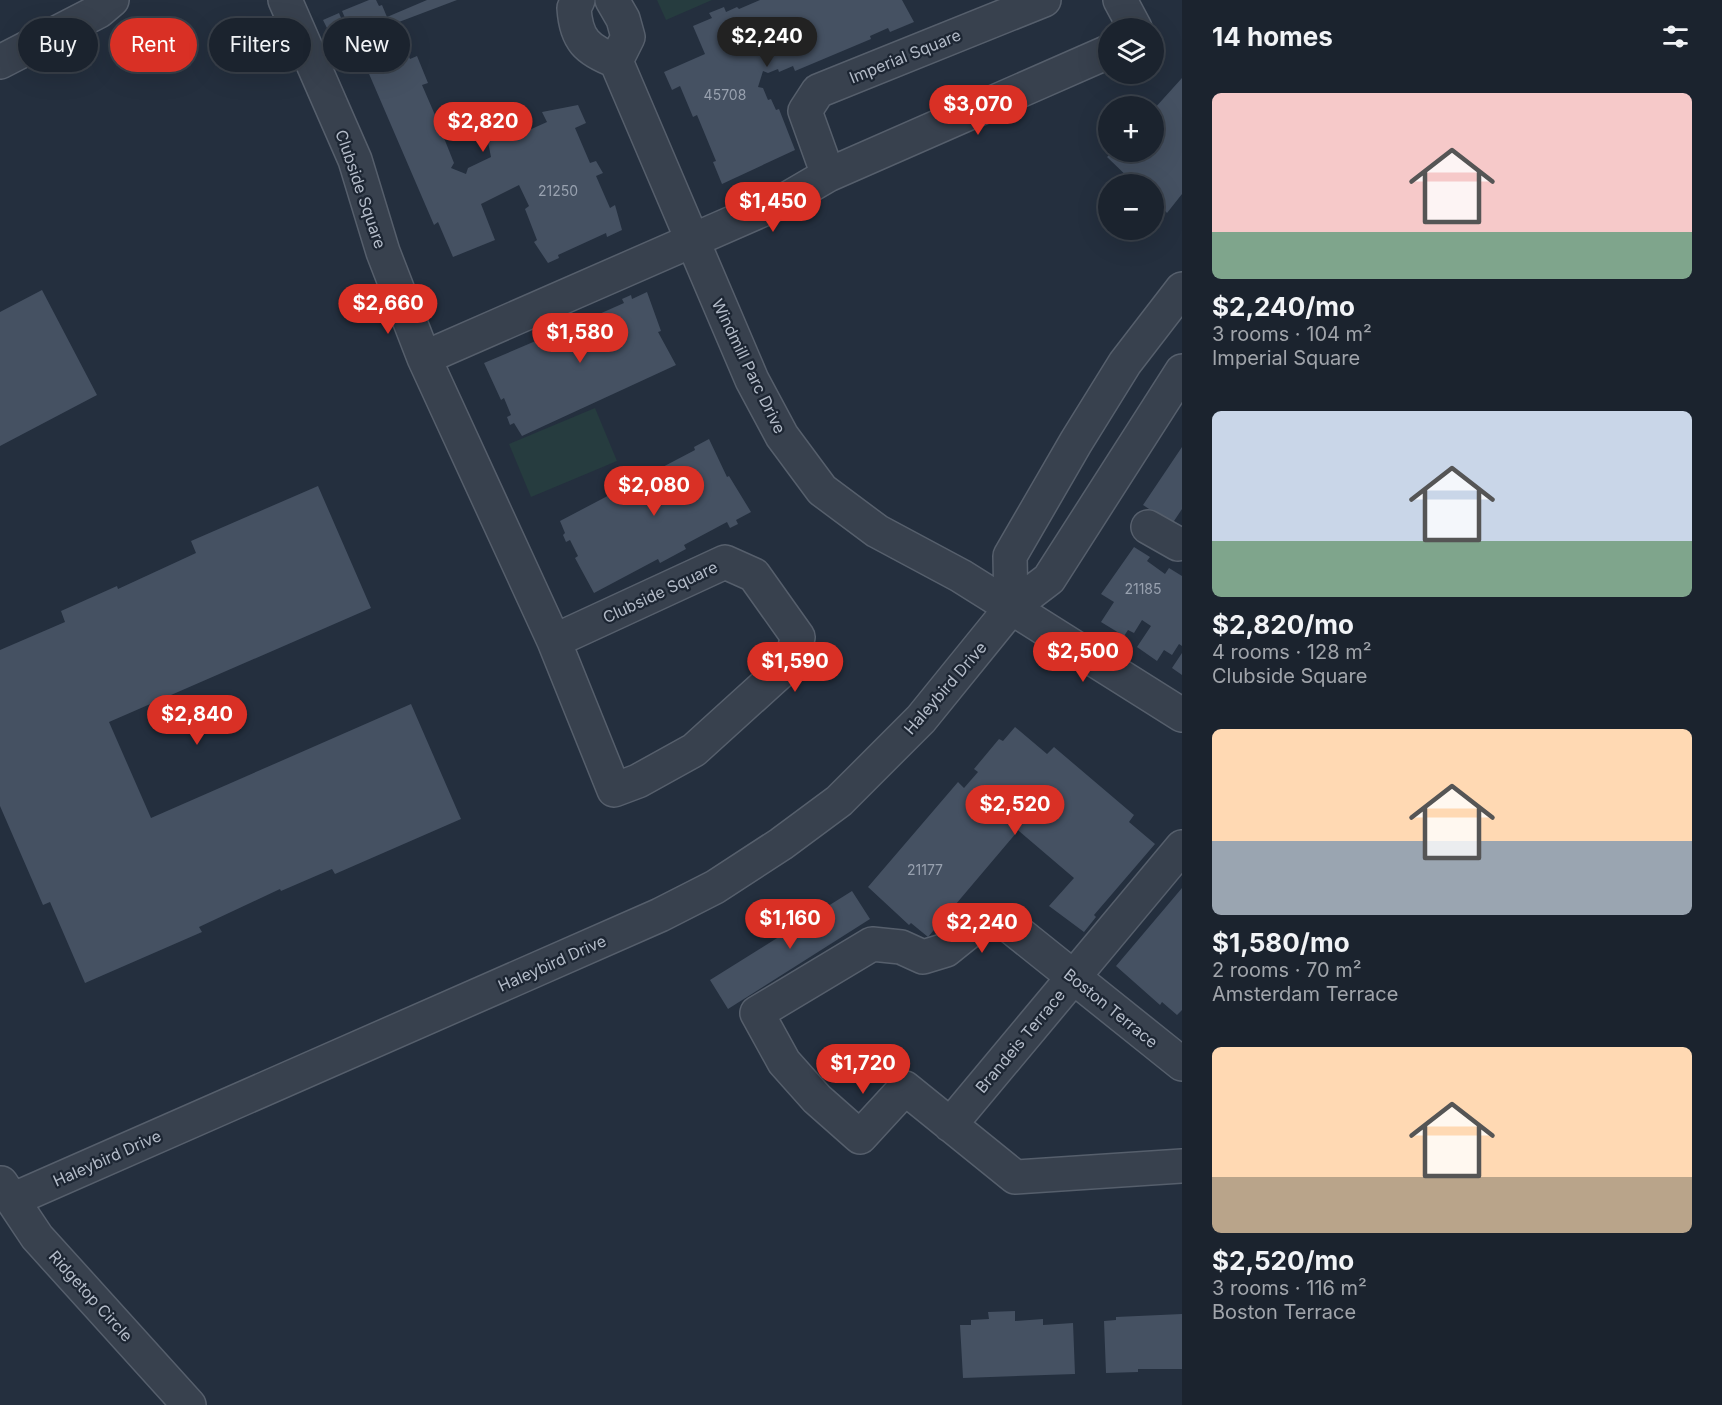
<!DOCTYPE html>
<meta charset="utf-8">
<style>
body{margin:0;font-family:Inter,sans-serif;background:#242b36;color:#f1f3f6;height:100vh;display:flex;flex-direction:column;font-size:22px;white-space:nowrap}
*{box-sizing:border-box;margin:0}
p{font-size:20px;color:#a0a4aa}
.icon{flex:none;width:33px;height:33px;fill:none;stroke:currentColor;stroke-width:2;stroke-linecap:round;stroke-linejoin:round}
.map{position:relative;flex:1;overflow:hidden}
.sheet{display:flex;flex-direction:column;background:#1b232e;width:540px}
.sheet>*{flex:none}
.hud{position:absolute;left:18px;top:18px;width:570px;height:54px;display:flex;gap:12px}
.buttons{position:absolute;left:1098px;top:18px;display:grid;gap:12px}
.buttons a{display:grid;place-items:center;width:66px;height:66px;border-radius:50%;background:#1b232e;box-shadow:0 6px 24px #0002,0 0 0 2px #39404a;font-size:30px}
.price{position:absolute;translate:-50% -51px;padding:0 14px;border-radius:21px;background:#d93025;color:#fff;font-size:20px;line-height:39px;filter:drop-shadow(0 2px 3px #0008)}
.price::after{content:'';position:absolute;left:50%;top:36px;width:18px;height:14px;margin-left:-9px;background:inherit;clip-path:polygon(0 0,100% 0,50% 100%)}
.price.active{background:#222;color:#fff}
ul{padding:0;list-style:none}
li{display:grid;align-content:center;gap:12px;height:318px;padding:0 30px}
li span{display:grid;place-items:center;height:186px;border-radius:9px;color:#555}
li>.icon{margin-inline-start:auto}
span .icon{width:108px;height:108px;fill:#fffc;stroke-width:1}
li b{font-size:26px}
h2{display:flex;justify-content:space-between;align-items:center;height:72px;padding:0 30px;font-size:26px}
.chip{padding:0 21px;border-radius:27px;background:#1b232e;box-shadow:0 6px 24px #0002,0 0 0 2px #39404a;font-size:21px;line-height:54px}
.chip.active{background:#d93025;color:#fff}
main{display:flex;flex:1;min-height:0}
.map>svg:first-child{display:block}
.green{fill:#263c3f}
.building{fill:#455162}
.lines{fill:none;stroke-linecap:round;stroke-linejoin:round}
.minor-casing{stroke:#565f6c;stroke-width:36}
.minor{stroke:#38414e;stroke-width:33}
.labels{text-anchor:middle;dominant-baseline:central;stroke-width:4.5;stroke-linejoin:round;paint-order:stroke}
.number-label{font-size:14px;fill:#98a1af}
.street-label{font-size:16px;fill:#b4bcc9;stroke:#1d2633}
</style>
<main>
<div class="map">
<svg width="1182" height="1405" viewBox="0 0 1182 1405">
<rect width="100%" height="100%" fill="#242f3e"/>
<path class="green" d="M657,0H712L666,20Z
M595,408L617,461L531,497L509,444Z"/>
<path class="building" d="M369,0H376L379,6L382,5L387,17L427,0H457L391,25L401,50L405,48L410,59L417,56L428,83L422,85L435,115L444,111L448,121L444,122L449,136L444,138L454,163L451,168L466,174L468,168L491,157L488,142L497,138L514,137L515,140L527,135V131L547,122L542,112L578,105L586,123L575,128L590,163L596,161L603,173L596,176L610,208L615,205L622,230L607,237L606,233L558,255L559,258L548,263L534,242L537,240L525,209L529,206L519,185L481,204L495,240L453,257L438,222L434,225L342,11Z
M760,0H902L914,22L890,32L888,28L870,36L871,39L795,71L793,66L779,72L778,69L768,73L763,71L758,87L763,88L768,100L771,99L776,110L779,109L795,150L722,184L713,162L716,161L697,115L693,117L680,86L672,90L664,72L705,54L693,26L712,18L709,13L724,7L726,12L737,7L739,9Z
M339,13L344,25L329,32L323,20Z
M1182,78V194L1167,213L1156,201L1154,204V184H1135L1107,157L1112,152H1154V109Z
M42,290L97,395L0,446V312Z
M647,292L661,331L658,332L676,365L522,436L514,423L510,425L507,417L511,415L504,398L501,400L484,363L552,334L551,331L577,319L579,323L624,303L622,299L631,295L632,299Z
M709,439L727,477L729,476L751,512L736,520L738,524L730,528L727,522L684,545L686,549L660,563L658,559L594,593L575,558L578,556L570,540L566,542L563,535L565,533L560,521L695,450L694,447Z
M1182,447V509L1172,524L1143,505Z
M318,486L371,608L109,722L151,818L411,704L461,819L335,874L332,869L281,891L280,889L199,927L202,932L85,983L50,902L43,905L0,806V650L65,622L61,611L117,586L118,589L196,553L191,541Z
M1134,547L1150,557L1147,561L1165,574L1169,568L1182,576V646L1179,644L1172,655L1164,650L1157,661L1137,647L1151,626L1142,620L1134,633L1128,630L1124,636L1101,622L1114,602L1101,594Z
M1182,653V675L1172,668Z
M1015,727L1047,754L1054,747L1134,815L1129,822L1155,844L1094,915L1096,917L1084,932L1049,906L1074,878L1013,826L1017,832L928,937L911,923L909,925L868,887L958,782L964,788L978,772L974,769L999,739L1003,741Z
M1182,888V1010L1177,1015L1162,1002L1160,1005L1116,966Z
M852,891L870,919L728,1009L710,980Z
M1015,1311V1321L1043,1319V1325L1073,1323L1075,1374L963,1378L960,1325H971V1320L989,1319L988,1312Z
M1182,1314V1369H1138V1372L1106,1373L1104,1321L1116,1320V1317Z"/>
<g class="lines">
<g class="minor-casing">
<path id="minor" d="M285,0L355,160L383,252L424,358L554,641L614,790L638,781L694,750L790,663L798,637L754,575L725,562L554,641
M578,0L574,8C576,40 587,50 616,61L752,380L782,436L822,490L877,531L961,576L1182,715
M612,0L623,19L628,37L616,61
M1120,0L1135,28
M0,62L99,11L112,0
M828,175L805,111L818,91L1044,0
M424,358L787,199L828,175L1108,52
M1148,527L1178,544
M1011,608L1010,556L1076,442L1125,363L1182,289
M1182,1064L1006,923L982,921L946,950L923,957L901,947L872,944L757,1013L784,1062L817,1099L860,1137L905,1088L1015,1177L1182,1166
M950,1125L1182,847
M1,1183L37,1237L189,1405
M12,1200L660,915L715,887L781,844L839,801L921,719L1011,608L1049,579L1182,371"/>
</g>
<use href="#minor" class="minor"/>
</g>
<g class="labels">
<g class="number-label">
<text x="725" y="94">45708</text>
<text x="558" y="190">21250</text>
<text x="1143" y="588">21185</text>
<text x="925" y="869">21177</text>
</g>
<g class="street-label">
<text transform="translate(905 56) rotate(-22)">Imperial Square</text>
<text transform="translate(361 189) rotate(71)">Clubside Square</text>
<text transform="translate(749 366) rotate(64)">Windmill Parc Drive</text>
<text transform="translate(660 592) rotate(-25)">Clubside Square</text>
<text transform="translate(945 688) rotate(-49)">Haleybird Drive</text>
<text transform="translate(552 963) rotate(-24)">Haleybird Drive</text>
<text transform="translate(1111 1008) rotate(39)">Boston Terrace</text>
<text transform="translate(1020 1041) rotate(-50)">Brandeis Terrace</text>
<text transform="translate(107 1158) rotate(-24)">Haleybird Drive</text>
<text transform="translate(91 1296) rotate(48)">Ridgetop Circle</text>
</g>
</g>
</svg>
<div class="buttons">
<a><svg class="icon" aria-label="layers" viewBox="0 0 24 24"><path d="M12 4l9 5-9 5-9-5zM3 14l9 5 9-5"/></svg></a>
<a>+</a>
<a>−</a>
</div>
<b class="price active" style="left:767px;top:68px">$2,240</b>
<b class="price" style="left:978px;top:136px">$3,070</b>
<b class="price" style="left:483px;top:153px">$2,820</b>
<b class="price" style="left:773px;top:233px">$1,450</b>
<b class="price" style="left:388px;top:335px">$2,660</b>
<b class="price" style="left:580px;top:364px">$1,580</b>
<b class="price" style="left:654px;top:517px">$2,080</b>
<b class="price" style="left:1083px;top:683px">$2,500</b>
<b class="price" style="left:795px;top:693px">$1,590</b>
<b class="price" style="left:197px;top:746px">$2,840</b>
<b class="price" style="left:1015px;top:836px">$2,520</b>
<b class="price" style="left:790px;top:950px">$1,160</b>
<b class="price" style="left:982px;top:954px">$2,240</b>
<b class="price" style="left:863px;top:1095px">$1,720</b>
<div class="hud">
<a class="chip">Buy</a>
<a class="chip active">Rent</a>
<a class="chip">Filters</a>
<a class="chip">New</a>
</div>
</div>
<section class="sheet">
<h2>14 homes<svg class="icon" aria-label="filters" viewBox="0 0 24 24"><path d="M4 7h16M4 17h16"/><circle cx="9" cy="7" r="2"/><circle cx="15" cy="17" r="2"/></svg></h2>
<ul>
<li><span style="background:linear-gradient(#f6c9c9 75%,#7fa58c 0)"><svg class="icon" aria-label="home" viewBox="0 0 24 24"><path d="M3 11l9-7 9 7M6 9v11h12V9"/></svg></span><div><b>$2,240/mo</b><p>3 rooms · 104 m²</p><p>Imperial Square</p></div></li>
<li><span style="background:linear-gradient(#c9d6e8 70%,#7fa58c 0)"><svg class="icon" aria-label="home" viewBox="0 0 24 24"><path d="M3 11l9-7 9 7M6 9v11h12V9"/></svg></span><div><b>$2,820/mo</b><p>4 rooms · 128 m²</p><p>Clubside Square</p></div></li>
<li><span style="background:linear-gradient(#ffd9b3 60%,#9aa5b1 0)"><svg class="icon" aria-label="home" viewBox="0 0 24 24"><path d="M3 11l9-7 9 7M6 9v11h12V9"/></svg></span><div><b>$1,580/mo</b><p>2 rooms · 70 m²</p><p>Amsterdam Terrace</p></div></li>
<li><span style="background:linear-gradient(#ffd9b3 70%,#b9a48a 0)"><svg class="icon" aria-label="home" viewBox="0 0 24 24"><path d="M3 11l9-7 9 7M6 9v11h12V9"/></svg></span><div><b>$2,520/mo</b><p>3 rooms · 116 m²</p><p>Boston Terrace</p></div></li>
</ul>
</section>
</main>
